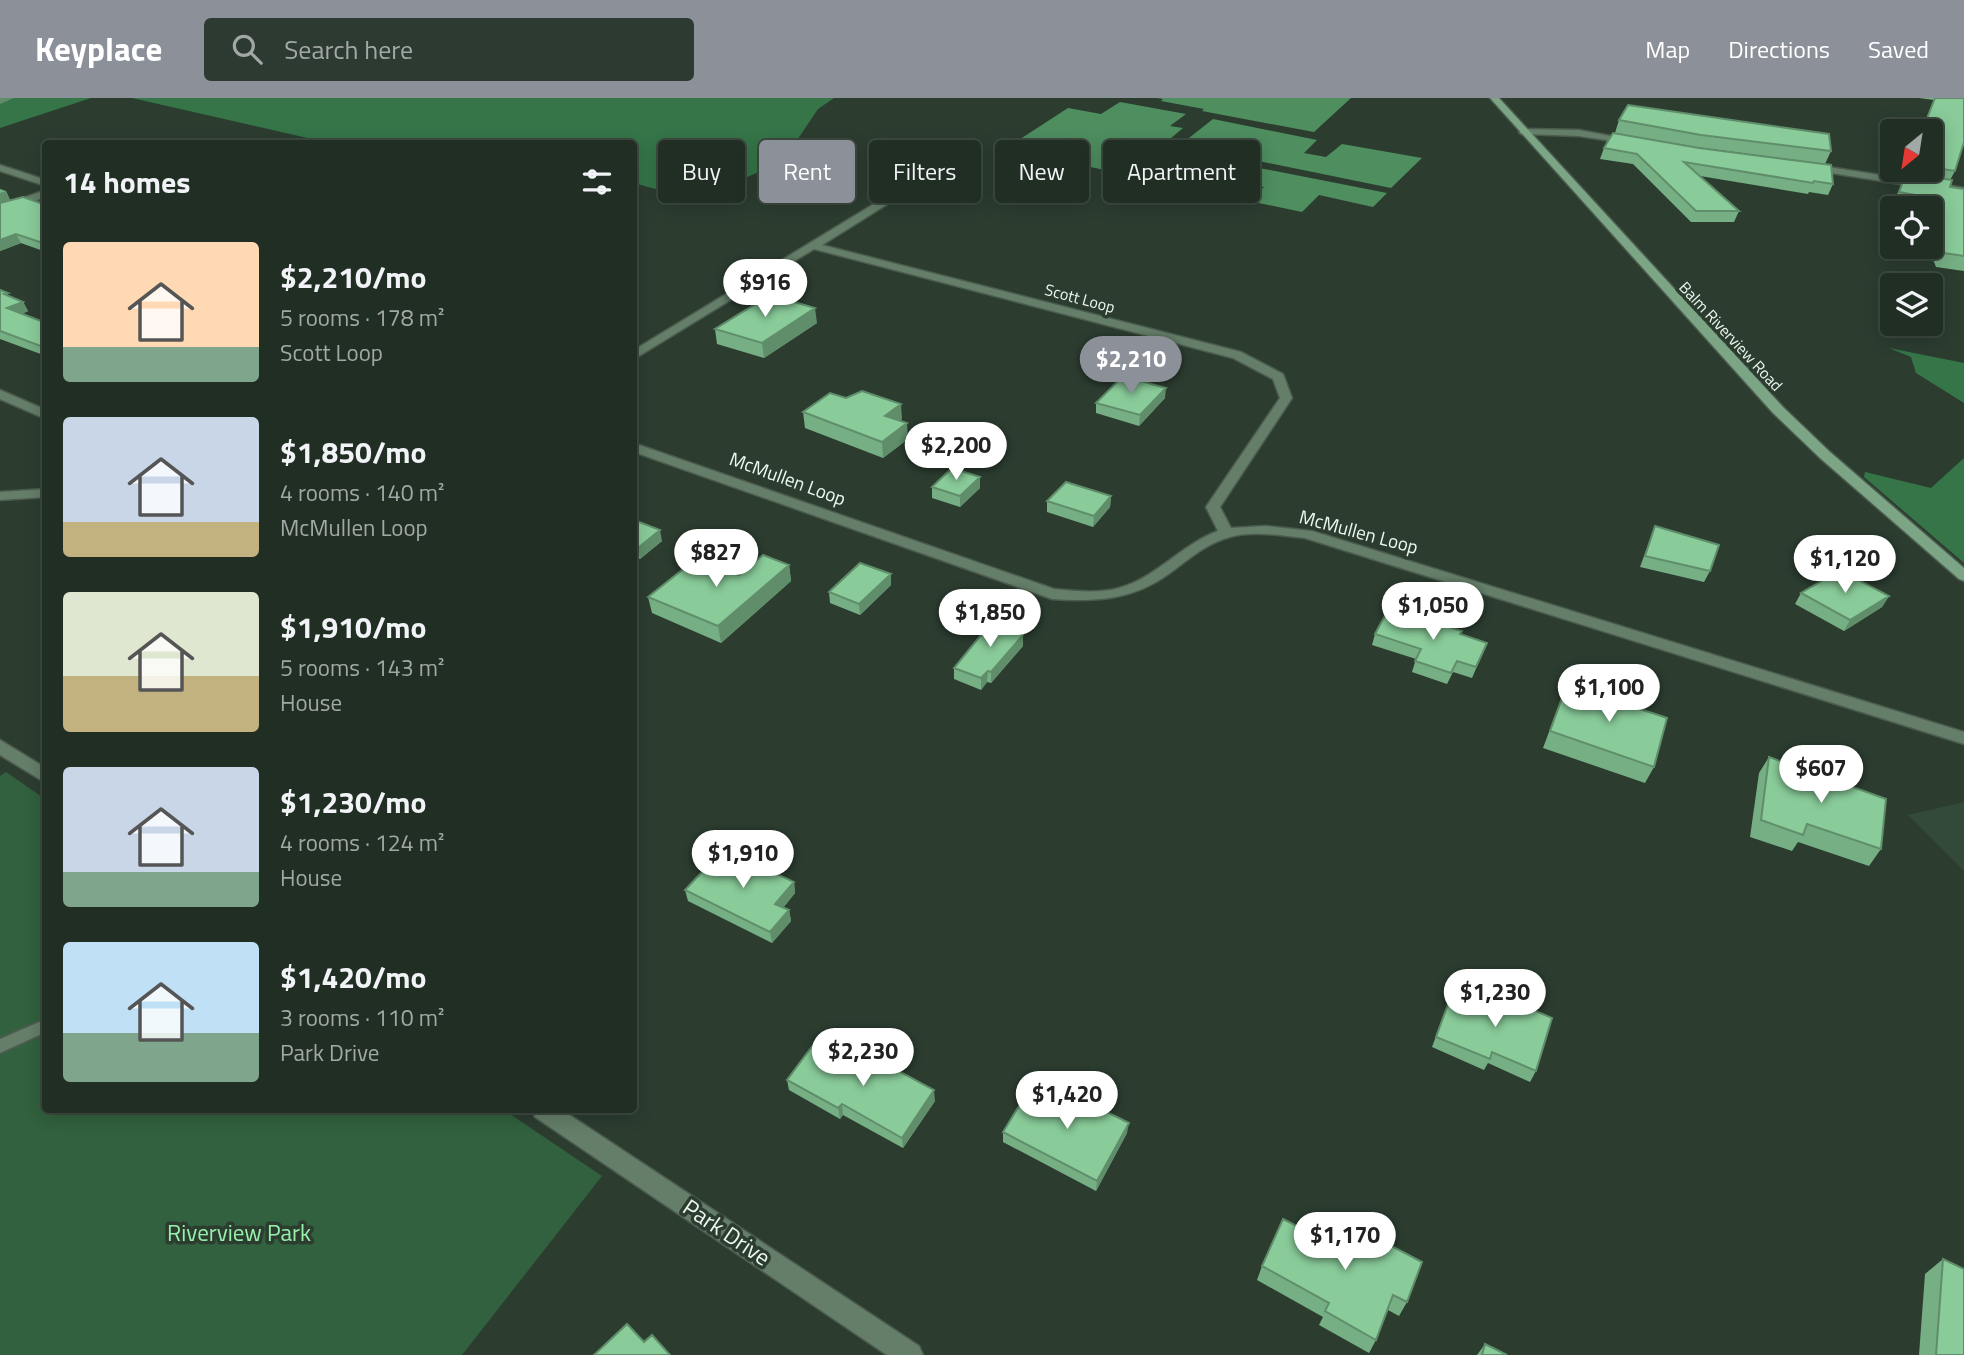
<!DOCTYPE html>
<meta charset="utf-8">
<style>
body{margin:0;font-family:"Titillium Web",sans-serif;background:#2d3a31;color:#f1f3f6;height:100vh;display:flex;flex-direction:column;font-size:26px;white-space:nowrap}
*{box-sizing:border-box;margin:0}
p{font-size:23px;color:#a2a8a6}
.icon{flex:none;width:38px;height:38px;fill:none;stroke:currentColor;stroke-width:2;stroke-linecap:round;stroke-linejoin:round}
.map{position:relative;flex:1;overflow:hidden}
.details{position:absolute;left:42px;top:42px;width:595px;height:973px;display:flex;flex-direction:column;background:#212e24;border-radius:7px;box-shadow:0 4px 18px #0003,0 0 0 2px #3e4a41}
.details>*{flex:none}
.banner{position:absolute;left:658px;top:42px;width:665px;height:63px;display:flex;gap:14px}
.needle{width:46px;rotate:210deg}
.controls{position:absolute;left:1880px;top:21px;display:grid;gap:14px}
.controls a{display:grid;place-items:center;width:63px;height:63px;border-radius:7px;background:#212e24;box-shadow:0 4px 18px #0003,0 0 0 2px #3e4a41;font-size:35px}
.price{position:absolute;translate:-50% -60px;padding:0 16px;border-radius:24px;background:#fff;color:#222;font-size:23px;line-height:46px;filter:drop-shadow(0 2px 4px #0008)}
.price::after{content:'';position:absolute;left:50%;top:42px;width:21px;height:16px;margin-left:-10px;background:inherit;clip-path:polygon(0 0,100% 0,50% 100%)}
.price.selected{background:#8c9099;color:#fff}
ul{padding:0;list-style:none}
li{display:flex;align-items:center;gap:21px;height:175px;padding:0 21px}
li span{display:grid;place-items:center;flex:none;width:196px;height:140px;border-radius:7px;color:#555}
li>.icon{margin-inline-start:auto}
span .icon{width:84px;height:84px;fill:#fffc;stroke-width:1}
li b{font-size:30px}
h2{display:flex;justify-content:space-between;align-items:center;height:84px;padding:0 21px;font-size:30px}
.chip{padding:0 24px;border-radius:7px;background:#212e24;box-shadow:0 4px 18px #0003,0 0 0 2px #3e4a41;font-size:24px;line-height:63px}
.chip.selected{background:#8c9099;color:#fff}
header{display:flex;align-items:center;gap:42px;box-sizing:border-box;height:98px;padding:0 35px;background:#8c9099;color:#fff}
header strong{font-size:33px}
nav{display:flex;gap:38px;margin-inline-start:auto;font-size:24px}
.search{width:490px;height:63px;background:#2d3a31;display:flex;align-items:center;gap:18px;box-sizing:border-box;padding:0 24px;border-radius:7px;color:#a2a8a6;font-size:26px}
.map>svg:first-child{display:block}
.built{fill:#344a39}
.green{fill:#31613e}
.forest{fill:#357548}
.water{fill:#4e8e5f}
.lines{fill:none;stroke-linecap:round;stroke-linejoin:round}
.service-casing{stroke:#4b5b4e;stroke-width:4}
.minor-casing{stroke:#4b5b4e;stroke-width:3}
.tertiary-casing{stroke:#4b5b4e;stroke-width:3}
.secondary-casing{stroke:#4b5b4e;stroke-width:3}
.service{fill:#647e69;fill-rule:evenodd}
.minor{fill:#647e69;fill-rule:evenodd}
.tertiary{fill:#647e69;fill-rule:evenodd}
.secondary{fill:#7ba584;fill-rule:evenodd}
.wall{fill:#76af84}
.shaded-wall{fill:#608e6b}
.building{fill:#89cb99;stroke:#608e6b;stroke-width:2}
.labels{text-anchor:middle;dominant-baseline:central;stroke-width:7;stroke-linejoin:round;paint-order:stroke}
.far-street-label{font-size:16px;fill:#ecf7ee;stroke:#2c3d30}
.street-label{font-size:19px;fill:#ecf7ee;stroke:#2c3d30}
.near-park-label{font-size:23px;fill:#96f0ac;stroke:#2c3d30}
.near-street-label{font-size:23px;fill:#ecf7ee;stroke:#2c3d30}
</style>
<header>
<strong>Keyplace</strong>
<div class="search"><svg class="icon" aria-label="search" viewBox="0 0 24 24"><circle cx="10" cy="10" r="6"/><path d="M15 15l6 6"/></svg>Search here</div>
<nav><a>Map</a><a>Directions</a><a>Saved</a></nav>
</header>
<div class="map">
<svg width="1964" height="1257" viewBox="0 0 1964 1257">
<rect width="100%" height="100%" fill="#2c3d30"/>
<path class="built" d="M1964,704V773L1908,717Z"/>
<path class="green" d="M6,674L45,701L46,1012H504L602,1078L462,1257H0V678Z"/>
<path class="forest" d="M0,0H91L0,30Z
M132,0H834L818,11L783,63L723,90L666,94L634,85V46L329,45Z
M1889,250L1964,265V305L1916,275L1911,259Z
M1964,360V465L1864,379L1865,374L1931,390Z"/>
<path class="water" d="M1157,0H1351L1314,34L1202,13L1204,11L1161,3L1163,1Z
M1120,4L1186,16L1170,28L1183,30L1143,64L1158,66L1173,53L1387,95L1373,109L1319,97L1302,114L1249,103L1264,89L1253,87L1237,100L1005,51L1068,10L1101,16Z
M1213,21L1317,42L1304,55L1326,59L1342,46L1422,60L1391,90L1180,47Z"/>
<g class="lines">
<g class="service-casing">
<path id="service" d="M46,921V934L0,955V941Z"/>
</g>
<g class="minor-casing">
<path id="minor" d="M1524,31L1579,32L1637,43L1632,46L1579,38L1521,36L1519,34Z
M961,53L969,55L822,147L1241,254L1283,276L1292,300L1220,409L1231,430L1266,428L1312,433L1964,634V646L1305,440C1281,438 1254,432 1230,439C1207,445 1189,461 1170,475C1133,502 1097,504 1052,501L634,354V346L639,347L1054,491C1075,493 1098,496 1119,490C1156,480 1182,446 1218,433L1206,409L1280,300L1273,281L1233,260L814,151L634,261V252Z
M1809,66L1964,90V96L1806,71V67Z
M0,67L46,82V88L0,73Z
M46,92V99L0,114V108Z
M0,292L46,312V321L0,301Z
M46,391V399L0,402V394Z"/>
</g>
<g class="tertiary-casing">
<path id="tertiary" d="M0,642L46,670V685L0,657Z
M532,1012H562L919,1248L923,1257H887L535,1019Z"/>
</g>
<g class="secondary-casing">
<path id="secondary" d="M1490,0H1499L1783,309L1830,354L1964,470V483L1959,481L1820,360L1773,315Z"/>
</g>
<use href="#service" class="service"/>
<use href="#minor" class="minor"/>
<use href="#tertiary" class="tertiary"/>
<use href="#secondary" class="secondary"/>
</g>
<path class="wall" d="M1919,0H1964L1955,73L1950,82V89L1964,91V173L1936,169L1928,149H1930V110H1906L1892,108L1905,78H1904L1906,72H1930V33H1921L1934,2Z
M1619,22L1831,53L1825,66L1696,49L1615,35Z
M1604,50L1833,86L1828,97L1809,94L1808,96L1700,78L1739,113L1734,124H1691L1633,66L1600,61Z
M0,91L6,93L10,102L3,104L23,99L46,107V154L21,145L0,153Z
M0,192L10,198L23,204L28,213L22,216L46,225V258L0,241Z
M817,225L764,260L717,246L715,231Z
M1165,300L1139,328L1096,315V305Z
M803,314L902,321L899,323L908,341L883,360L805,330Z
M932,389L980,390L960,409L932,400Z
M1111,398L1110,409L1093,429L1047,414V403Z
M634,422L662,443L640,461L634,458Z
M1655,428L1710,473L1704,484L1640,469Z
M789,467L791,483L721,545L652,515L648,499L739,477Z
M1851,482L1889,498L1882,509L1844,533L1795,506L1801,495Z
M891,487L860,517L830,505L829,494Z
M994,527L1023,530V548L991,585L987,584L981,592L954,581V570Z
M1375,536H1461L1487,545L1472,580L1453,574L1447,586L1412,574L1416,561L1372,547Z
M1569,581L1654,669L1645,685L1543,650Z
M1769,659L1881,751L1869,768L1798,744L1792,753L1750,739L1759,675Z
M732,764L794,784L795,795L783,810L789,812L791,823L772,845L688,803L685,792Z
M1454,890L1510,913L1515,904L1536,973L1530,984L1488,965L1484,972L1432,949Z
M861,968L935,1003L903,1050L843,1017L840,1021L789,992L787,982Z
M1003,1034L1127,1035L1096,1093L1003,1044Z
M1283,1121L1407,1204L1399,1218L1388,1212L1376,1242L1369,1255L1319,1227L1323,1219L1257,1182L1262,1168Z
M1943,1161L1964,1257H1919L1925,1176Z
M1485,1246L1507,1257H1477Z"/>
<path class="shaded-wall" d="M0,0H14L0,6Z
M6,93L10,102L0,106V95Z
M16,136L21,145L0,153V142Z
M23,204L28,213L13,220L7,210Z
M815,210L817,225L764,260L762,245Z
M1166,290L1165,300L1139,328L1140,317Z
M901,306L902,321L886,333L885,318Z
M907,325L908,341L883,360L882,344Z
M980,379V390L960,409V398Z
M1111,398L1110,409L1093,429L1094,418Z
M660,432L662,443L640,461L638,450Z
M789,467L791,483L721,545L718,528Z
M891,476V487L860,517L859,506Z
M1889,498L1882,509L1844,533L1850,522Z
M1023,530V548L991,585V574Z
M988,573L987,584L981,592V580Z
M794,784L795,795L777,817L775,806Z
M789,812L791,823L772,845L770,834Z
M934,992L935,1003L903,1050L902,1040Z
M842,1006L843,1017L840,1021L838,1010Z
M1129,1025L1127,1035L1096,1093L1097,1083Z"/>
<path class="building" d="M1935,0H1964V44L1955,73L1930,69V33H1922Z
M1628,7L1829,36L1831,53L1701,37L1619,22Z
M1613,35L1699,50L1831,67L1833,86L1814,83L1813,85L1684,64L1739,113H1696L1637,56L1604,50Z
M1906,75L1952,82L1950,89L1964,91V158L1944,155L1930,122V110H1925L1920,98L1899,94Z
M23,99L46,107V146L16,136L0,142V105Z
M0,192L8,195L4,196L23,204L7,210L46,225V250L0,233Z
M770,197L815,210L762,245L715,231Z
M1123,278L1166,290L1140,317L1096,305Z
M862,293L901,306L885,318L907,325L882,344L803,314L830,295L846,300Z
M952,370L980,379L960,398L932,389Z
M1066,384L1111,398L1094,418L1047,403Z
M634,422L660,432L638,450L634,448Z
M1655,428L1719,447L1710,473L1645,458Z
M763,457L789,467L718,528L648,499L696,461L739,477Z
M860,465L891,476L859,506L829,494Z
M1837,474L1851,482L1855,480L1889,498L1850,522L1801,495Z
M1387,514L1428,527L1430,523L1462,533L1460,536L1487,545L1476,569L1457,563L1451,575L1415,563L1421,551L1375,536Z
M999,522L1023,530L1018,535L1023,537L991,574L988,573L981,580L954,570L990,526L994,527Z
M1569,581L1606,593L1604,599L1667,620L1654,669L1550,633Z
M1769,659L1886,701L1881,751L1807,726L1803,737L1761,722Z
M718,757L732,764L739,758L794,784L775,806L789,812L770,834L685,792Z
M1454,890L1512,914L1515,904L1552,920L1536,973L1492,954L1490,961L1436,939Z
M816,943L861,968L869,957L934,992L902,1040L842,1006L838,1010L787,982Z
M1032,987L1067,1004L1071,996L1129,1025L1097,1083L1003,1034Z
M1283,1121L1332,1146L1342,1122L1422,1164L1407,1204L1393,1197L1376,1242L1325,1213L1329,1205L1262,1168Z
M1943,1161L1964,1171V1257H1936Z
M627,1226L644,1244L652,1237L670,1257H594Z
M1485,1246L1507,1257H1482Z"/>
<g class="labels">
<g class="far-street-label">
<text transform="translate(1080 200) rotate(15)">Scott Loop</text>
<text transform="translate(1731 238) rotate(47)">Balm Riverview Road</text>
</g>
<g class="street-label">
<text transform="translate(788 380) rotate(20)">McMullen Loop</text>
<text transform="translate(1359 433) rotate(15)">McMullen Loop</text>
</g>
<g class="near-park-label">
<text x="239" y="1134">Riverview Park</text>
</g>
<g class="near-street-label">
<text transform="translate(727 1134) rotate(34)">Park Drive</text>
</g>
</g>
</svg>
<div class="controls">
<a><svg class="needle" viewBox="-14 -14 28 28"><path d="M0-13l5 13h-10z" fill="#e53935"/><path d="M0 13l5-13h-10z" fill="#a2a8a6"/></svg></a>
<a><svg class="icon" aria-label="locate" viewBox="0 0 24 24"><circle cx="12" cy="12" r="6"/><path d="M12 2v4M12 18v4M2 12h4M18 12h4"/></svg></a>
<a><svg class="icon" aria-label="layers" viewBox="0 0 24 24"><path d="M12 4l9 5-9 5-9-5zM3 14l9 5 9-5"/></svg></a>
</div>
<b class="price" style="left:765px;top:221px">$916</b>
<b class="price selected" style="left:1131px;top:298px">$2,210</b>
<b class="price" style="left:956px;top:384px">$2,200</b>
<b class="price" style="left:716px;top:491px">$827</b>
<b class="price" style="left:1845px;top:497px">$1,120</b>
<b class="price" style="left:1433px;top:544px">$1,050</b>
<b class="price" style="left:990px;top:551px">$1,850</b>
<b class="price" style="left:1609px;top:626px">$1,100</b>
<b class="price" style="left:1821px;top:707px">$607</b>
<b class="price" style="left:743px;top:792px">$1,910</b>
<b class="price" style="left:1495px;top:931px">$1,230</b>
<b class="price" style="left:863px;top:990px">$2,230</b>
<b class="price" style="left:1067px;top:1033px">$1,420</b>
<b class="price" style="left:1345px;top:1174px">$1,170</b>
<div class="banner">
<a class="chip">Buy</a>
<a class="chip selected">Rent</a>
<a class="chip">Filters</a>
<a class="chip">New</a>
<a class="chip">Apartment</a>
</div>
<section class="details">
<h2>14 homes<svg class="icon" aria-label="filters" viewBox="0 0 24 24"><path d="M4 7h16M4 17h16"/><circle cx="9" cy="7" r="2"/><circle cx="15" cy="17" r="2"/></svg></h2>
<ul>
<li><span style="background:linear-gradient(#ffd9b3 75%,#7fa58c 0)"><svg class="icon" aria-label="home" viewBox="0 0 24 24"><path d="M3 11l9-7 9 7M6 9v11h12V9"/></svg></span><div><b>$2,210/mo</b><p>5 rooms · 178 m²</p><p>Scott Loop</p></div></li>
<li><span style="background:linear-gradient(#c9d6e8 75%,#c2b280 0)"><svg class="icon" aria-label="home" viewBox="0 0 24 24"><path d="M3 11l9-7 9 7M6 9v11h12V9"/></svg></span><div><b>$1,850/mo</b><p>4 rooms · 140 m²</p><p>McMullen Loop</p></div></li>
<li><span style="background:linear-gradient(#dfe7d0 60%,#c2b280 0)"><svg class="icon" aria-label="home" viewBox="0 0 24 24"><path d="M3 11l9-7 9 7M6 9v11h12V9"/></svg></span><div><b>$1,910/mo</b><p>5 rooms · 143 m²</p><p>House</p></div></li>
<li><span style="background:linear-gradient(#c9d6e8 75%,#7fa58c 0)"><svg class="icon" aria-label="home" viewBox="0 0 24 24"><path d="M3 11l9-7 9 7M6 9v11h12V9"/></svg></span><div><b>$1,230/mo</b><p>4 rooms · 124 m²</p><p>House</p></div></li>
<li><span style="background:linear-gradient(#bfe0f5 65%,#7fa58c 0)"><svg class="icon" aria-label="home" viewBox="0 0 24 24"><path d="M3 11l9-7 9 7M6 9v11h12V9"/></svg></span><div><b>$1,420/mo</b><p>3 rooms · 110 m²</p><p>Park Drive</p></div></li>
</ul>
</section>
</div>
